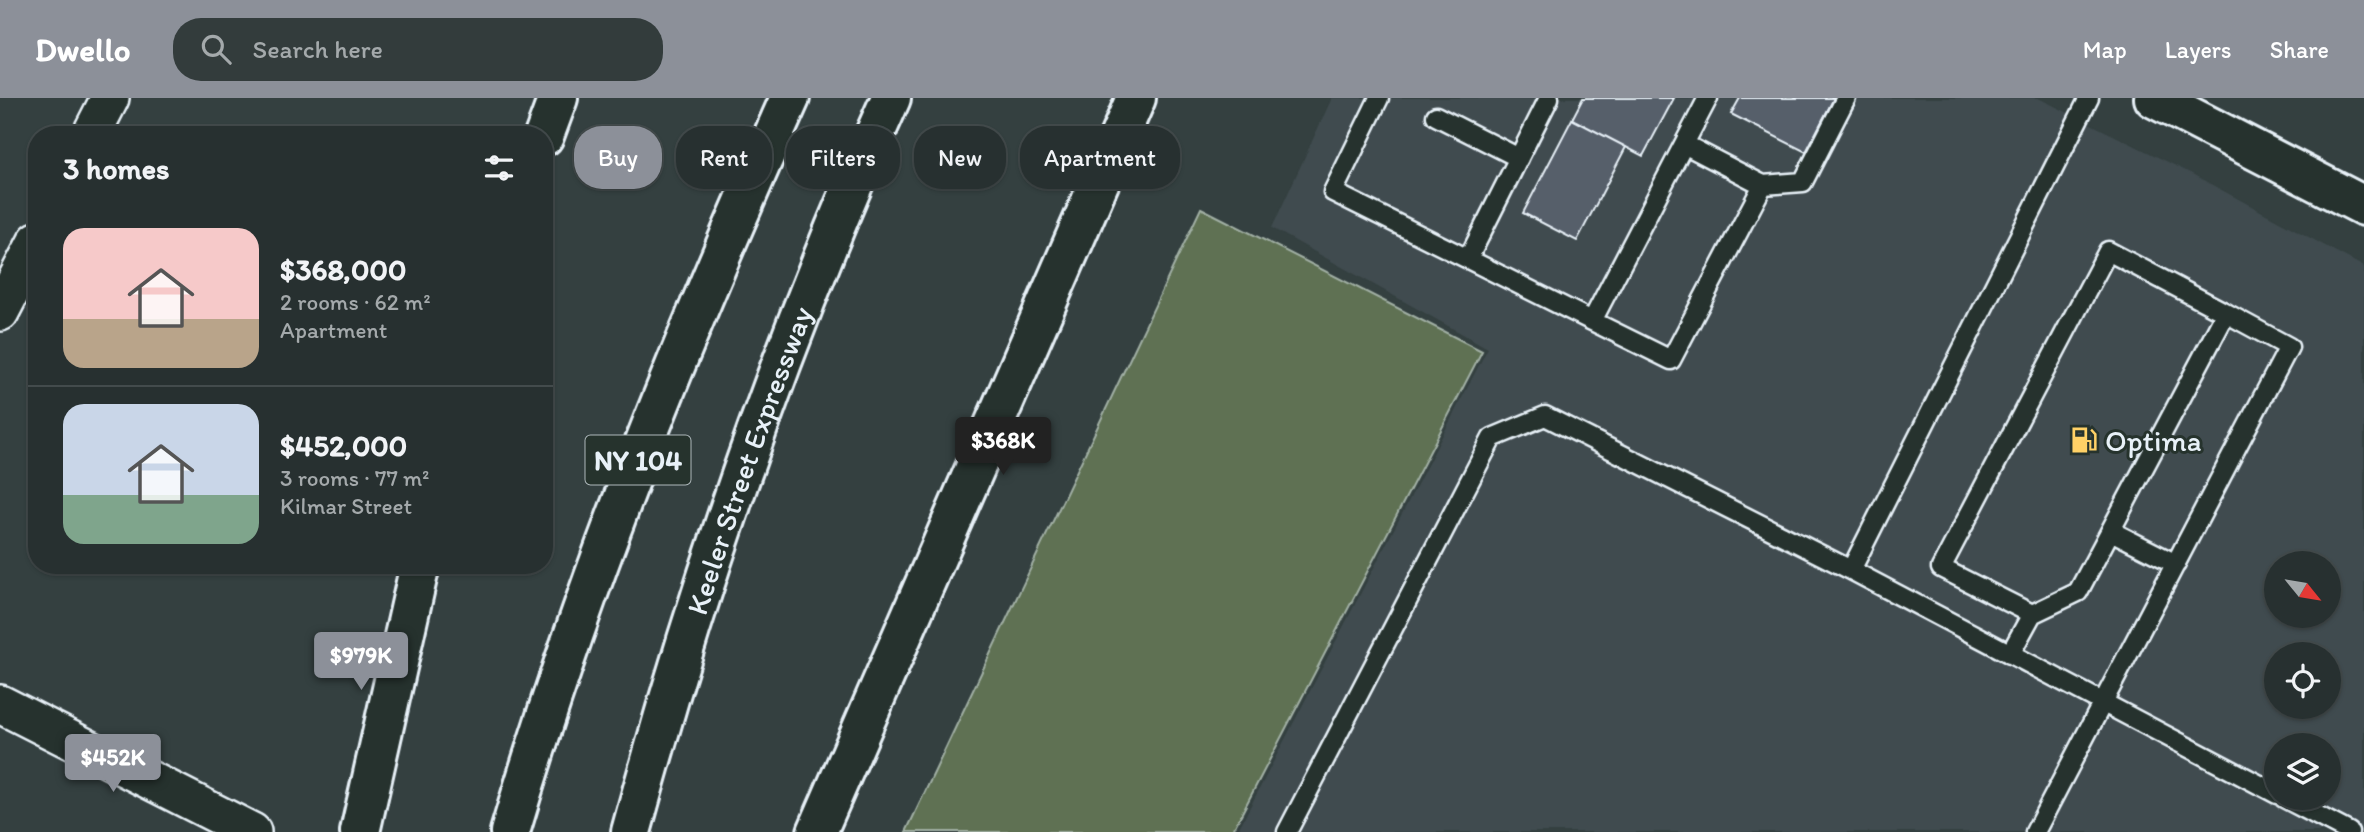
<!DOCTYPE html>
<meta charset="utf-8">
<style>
body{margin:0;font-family:Itim,sans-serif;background:#333c3c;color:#f1f3f6;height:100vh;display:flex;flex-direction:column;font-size:26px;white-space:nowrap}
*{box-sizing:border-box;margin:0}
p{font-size:23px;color:#a4a9ab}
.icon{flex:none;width:38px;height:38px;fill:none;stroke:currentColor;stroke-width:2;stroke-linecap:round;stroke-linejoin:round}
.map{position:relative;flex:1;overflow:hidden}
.sheet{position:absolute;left:28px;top:28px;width:525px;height:448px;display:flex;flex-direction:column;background:#273030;border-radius:28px;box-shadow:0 2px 5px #0004,0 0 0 2px #434b4c}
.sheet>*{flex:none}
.guide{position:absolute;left:574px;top:28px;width:665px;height:63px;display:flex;gap:14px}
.needle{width:46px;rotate:120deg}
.buttons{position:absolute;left:2264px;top:453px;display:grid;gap:14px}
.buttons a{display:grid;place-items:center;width:77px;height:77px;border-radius:50%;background:#273030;box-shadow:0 2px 5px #0004,0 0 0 2px #434b4c;font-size:35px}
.price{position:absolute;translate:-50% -60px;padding:0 16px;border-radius:7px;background:#8c9099;color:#fff;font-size:23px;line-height:46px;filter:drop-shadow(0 2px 4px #0008)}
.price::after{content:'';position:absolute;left:50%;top:42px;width:21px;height:16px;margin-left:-10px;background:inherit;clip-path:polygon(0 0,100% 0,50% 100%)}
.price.selected{background:#222;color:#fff}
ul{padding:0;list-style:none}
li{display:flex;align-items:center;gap:21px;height:175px;padding:0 35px}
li+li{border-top:2px solid #434b4c}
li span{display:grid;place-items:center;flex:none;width:196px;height:140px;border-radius:21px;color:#555}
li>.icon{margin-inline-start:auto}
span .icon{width:84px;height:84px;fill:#fffc;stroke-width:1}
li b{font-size:30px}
h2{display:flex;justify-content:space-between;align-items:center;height:84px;padding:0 35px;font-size:30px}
.tag{padding:0 24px;border-radius:28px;background:#273030;box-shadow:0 2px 5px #0004,0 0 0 2px #434b4c;font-size:24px;line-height:63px}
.tag.selected{background:#8c9099;color:#fff}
header{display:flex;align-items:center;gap:42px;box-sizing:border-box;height:98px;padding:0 35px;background:#8c9099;color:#fff}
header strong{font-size:33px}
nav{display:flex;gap:38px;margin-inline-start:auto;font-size:24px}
.search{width:490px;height:63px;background:#333c3c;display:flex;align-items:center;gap:18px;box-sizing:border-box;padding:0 24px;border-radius:28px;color:#a4a9ab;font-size:26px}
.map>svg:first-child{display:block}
.built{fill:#414c50;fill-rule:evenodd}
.green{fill:#5e7153;stroke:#a3b1a6;stroke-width:2}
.building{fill:#565e6b;stroke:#e8f1f8;stroke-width:2}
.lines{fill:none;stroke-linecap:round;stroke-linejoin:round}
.service-casing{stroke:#e8f1f8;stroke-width:23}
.minor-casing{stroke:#e8f1f8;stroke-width:42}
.secondary-casing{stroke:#e8f1f8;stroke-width:44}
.motorway-casing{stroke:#e8f1f8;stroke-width:44}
.service{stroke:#26332d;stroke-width:18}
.minor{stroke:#26332d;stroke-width:37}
.secondary{stroke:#26332d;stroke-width:38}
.motorway{stroke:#26332d;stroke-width:38}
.labels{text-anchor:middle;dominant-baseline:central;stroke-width:6;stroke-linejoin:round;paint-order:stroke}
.shield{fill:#26332d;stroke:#aeb8bb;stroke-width:2}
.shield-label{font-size:28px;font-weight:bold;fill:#e8f1f8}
.poi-label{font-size:30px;fill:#e8f1f8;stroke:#26332d;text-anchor:start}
.street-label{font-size:30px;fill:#e8f1f8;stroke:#26332d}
</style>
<header>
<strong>Dwello</strong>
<div class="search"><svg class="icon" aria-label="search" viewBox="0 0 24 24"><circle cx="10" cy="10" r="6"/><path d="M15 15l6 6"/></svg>Search here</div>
<nav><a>Map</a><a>Layers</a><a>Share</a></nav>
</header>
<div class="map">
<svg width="2364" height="734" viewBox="0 0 2364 734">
<rect width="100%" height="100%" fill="#344040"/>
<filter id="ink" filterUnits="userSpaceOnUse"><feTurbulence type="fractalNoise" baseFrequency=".0143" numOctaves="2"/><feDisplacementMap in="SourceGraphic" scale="14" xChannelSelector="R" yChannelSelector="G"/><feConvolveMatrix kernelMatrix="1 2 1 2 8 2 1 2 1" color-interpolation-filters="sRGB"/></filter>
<g filter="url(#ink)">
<path class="built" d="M1332,0H2038L2190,75L2364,169V734H1237L1488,250L1272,130ZM2277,466H2329V518H2277ZM2277,556H2329V609H2277ZM2277,648H2329V700H2277Z"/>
<path class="green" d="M1201,110L1482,253L1232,734H906Z"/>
<path class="building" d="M1583,0H1674L1643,58L1572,21Z
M1740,0H1834L1806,54L1731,16Z
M1572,21L1626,49L1577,143L1523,115Z"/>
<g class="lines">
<g class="service-casing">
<path id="service" d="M1379,0L1333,94L1468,161
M1549,0L1468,161L1592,223L1684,46
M1708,0L1684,46L1763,87L1803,84L1846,0
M1436,18L1519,60
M1592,223L1671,262L1763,87
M2111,433L2176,466
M1851,472L2089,0
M2032,516L1941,470L2108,153L2226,215
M2010,556L2032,516L2078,494L2226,215L2289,249L2035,734
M2284,700L2349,734
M1287,734L1492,340L1545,318L1851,472L2277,696"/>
</g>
<g class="minor-casing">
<path id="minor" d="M91,37L110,0
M0,214L37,143
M0,606L252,734"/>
</g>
<g class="secondary-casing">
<path id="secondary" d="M2154,0L2364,108
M544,38L558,0
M360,734L420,467
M817,734L1136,0"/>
</g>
<g class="motorway-casing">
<g id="motorway">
<path d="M510,734C584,483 683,239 790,0"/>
<path id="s1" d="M631,734C699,484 784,237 891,0"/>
</g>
</g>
<use href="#service" class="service"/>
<use href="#minor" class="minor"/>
<use href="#secondary" class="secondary"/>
<use href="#motorway" class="motorway"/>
</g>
</g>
<defs>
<g id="fuel-bare" transform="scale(2.1)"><path d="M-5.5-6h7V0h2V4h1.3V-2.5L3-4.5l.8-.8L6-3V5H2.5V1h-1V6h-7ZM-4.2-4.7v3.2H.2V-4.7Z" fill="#ffd166" stroke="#26332d" stroke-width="2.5" paint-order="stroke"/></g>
</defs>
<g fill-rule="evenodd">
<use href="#fuel-bare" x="2084" y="342"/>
</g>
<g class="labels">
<rect class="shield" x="585.5" y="337.5" width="105" height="49" rx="5"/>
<g class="shield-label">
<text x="638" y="362">NY 104</text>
</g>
<g class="poi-label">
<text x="2105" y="342">Optima</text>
</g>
<g class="street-label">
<text stroke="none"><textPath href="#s1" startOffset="390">Keeler Street Expressway</textPath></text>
</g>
</g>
</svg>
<div class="buttons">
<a><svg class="needle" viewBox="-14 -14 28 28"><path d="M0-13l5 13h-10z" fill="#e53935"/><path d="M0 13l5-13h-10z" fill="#a4a9ab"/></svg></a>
<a><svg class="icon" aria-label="locate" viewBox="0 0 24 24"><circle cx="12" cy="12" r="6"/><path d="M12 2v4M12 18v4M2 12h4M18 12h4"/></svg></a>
<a><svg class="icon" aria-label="layers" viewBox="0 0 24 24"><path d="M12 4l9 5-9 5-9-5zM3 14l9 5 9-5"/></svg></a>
</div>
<b class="price selected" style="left:1003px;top:379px">$368K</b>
<b class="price" style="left:361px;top:594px">$979K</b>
<b class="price" style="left:113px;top:696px">$452K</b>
<div class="guide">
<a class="tag selected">Buy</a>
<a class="tag">Rent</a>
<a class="tag">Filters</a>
<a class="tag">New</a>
<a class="tag">Apartment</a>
</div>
<section class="sheet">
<h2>3 homes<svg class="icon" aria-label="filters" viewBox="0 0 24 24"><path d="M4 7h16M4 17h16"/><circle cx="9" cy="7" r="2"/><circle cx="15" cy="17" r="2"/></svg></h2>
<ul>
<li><span style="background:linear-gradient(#f6c9c9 65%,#b9a48a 0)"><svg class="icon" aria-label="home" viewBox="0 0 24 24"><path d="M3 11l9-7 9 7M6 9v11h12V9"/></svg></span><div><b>$368,000</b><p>2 rooms · 62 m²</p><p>Apartment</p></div></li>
<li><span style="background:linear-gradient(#c9d6e8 65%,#7fa58c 0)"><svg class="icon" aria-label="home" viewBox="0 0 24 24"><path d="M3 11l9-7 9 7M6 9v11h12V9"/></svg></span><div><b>$452,000</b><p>3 rooms · 77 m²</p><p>Kilmar Street</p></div></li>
</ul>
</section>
</div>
